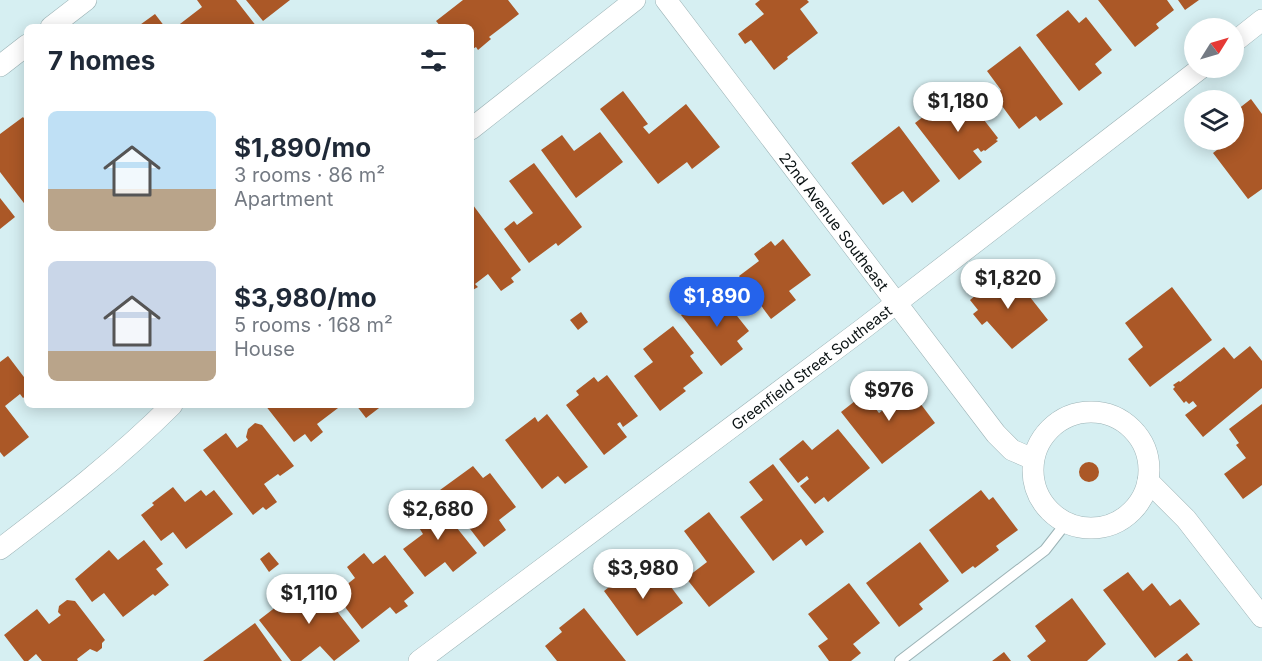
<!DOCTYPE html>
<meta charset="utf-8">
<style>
body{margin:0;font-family:Inter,sans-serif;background:#f6f6f7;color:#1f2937;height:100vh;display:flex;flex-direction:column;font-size:22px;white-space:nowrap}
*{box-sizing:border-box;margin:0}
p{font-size:20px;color:#747a83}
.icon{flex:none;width:33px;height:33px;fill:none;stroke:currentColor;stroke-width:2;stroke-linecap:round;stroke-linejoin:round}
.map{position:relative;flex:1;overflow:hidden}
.sheet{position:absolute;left:24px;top:24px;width:450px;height:384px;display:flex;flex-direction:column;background:#fff;border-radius:9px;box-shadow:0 3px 15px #0003}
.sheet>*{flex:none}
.needle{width:39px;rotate:53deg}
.tools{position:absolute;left:1184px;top:18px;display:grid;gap:12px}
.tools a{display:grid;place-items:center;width:60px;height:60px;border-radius:50%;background:#fff;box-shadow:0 3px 15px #0003;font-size:30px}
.price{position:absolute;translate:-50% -51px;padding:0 14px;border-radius:21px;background:#fff;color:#222;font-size:20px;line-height:39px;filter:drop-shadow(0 2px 3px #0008)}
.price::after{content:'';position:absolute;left:50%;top:36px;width:18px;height:14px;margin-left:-9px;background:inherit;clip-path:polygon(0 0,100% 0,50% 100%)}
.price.active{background:#2563eb;color:#fff}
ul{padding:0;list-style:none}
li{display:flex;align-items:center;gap:18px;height:150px;padding:0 24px}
li span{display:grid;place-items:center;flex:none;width:168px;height:120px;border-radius:9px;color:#555}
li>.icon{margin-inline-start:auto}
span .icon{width:72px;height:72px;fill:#fffc;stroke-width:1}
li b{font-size:26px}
h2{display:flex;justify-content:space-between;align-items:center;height:72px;padding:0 24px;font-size:26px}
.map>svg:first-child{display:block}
.building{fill:#ab5827}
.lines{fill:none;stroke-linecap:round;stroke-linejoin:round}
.lane-casing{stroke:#9cb3b6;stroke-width:12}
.street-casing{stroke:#9cb3b6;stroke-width:22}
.lane{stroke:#fff;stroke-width:10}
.street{stroke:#fff;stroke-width:21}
.labels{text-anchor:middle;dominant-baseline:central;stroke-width:5;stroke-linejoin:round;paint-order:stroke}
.street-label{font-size:15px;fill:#0a1213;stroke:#e7fbfe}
</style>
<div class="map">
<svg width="1262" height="661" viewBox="0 0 1262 661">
<rect width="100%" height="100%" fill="#d6eff2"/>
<path class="building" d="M197,0H236L257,27H176L202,7Z
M246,0H290L263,21Z
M463,0H508L519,14L489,37L491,39L478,50L476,47L471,50V27H441L436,21Z
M760,0H807L809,2L800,9L818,33L787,57L788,59L774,70L751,40L745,44L738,34L764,14L755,4Z
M1098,0H1167L1174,10L1156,24L1159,28L1135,47Z
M1178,0H1199L1185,10Z
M1068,10L1079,23L1086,17L1112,50L1095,64L1102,73L1079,91L1036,35Z
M155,14L165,27H137Z
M1020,46L1063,104L1040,121L1036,116L1019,129L994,95L1001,90L987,71Z
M960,89L998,138L996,140L998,141L985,151L984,150L981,152L978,148L973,151L982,162L959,180L915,123Z
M623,91L648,124L643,127L649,134L686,104L720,147L692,169L687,162L658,184L600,109Z
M1251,99L1262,114V189L1248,199L1213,153L1230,140H1233V137L1239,132L1233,124V113Z
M23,117L27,122V207L0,172V134Z
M899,126L940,181L912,203L903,191L883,205L851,163Z
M600,132L623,162L576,198L541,150L562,135L574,151Z
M534,163L582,227L558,246L556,243L529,263L504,229L514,221L517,225L533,213L509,181Z
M0,198L15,217L0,229Z
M473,205L521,270L511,278L514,282L501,291L488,274L475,284L478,287L471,291V206Z
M783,239L811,275L789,291L796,300L771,319L739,276L759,261L754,254L771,241L775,246Z
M1008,269L1048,320L1012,349L987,321L982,325L973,314L978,310L970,300Z
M1172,287L1212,340L1150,387L1128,359L1143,347L1125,323Z
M718,292L749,331L737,341L743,349L721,366L681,315L699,301L702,305Z
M581,312L588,322L578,330L570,320Z
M673,326L694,353L690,356L703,373L683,388L686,391L660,411L634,376L653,362L643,349Z
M1250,346L1262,361V388L1203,437L1185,415L1197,406L1193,401L1189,404L1186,401L1184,403L1173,389L1175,387L1173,385L1179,381L1180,382L1224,347L1234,359Z
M8,356L27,381V395L23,398L20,394L5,406L29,437L4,457L0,452V362Z
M607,375L638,416L623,427L620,422L617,424L627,437L604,455L566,405L579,395L576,391L594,377L598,382Z
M905,383L935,423L882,464L841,412L864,394L879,413L888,406L885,402L890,398L888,396Z
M1262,404V485L1243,499L1224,474L1246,458L1236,445L1239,443L1229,429Z
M265,405H342L317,424L323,432L311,442L305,434L294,442Z
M356,405H383L366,418Z
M547,414L588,467L565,484L558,476L542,489L505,440L535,417L538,422Z
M255,423L262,425L294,466L280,476L278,474L264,484L277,502L266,510L263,507L253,515L203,450L226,433L237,448L248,440L246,437L248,429Z
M838,429L870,468L828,502L824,497L815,504L800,486L809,479L807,476L798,483L779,459L803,440L812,450Z
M1079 472a10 10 0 1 1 20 0a10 10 0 1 1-20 0Z
M773,464L824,532L806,546L801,539L773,561L740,517L763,500L749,482Z
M473,466L483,478L490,473L516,507L499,520L506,530L484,547L440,490Z
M173,487L185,502L201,490L206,496L214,490L233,514L186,549L173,532L161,541L141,515L154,505L152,503Z
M981,490L989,500L993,497L1018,530L996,546L999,550L975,568L973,566L962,574L929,530Z
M430,498L439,510L441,508L477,553L453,572L445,562L425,577L403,549L423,534L418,526L421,523L412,512Z
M709,512L755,572L709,607L686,578L707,562L684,531Z
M144,540L163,564L156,569L169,585L155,596L153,594L123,617L104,593L92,602L75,579L109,550L118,560Z
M920,542L949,581L919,604L923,609L899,627L866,583Z
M269,552L279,564L269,572L260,559Z
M364,553L373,564L385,555L414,593L404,601L408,606L396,614L390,607L362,629L335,594L355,578L347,567Z
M656,567L683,603L637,636L604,591L628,572L635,582Z
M1128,572L1143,591L1152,583L1170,606L1180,599L1200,624L1155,658L1103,590Z
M312,579L360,641L334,661L320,646L301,661H291L259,620Z
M849,583L880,623L853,644L861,653L851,661H829L818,646L828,639L808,614Z
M1072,598L1106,644L1087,661H1031L1027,656L1046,641L1035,626Z
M67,600L75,601L105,640L102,643V648L97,652L90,649L77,659L78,661H42L36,654L28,661H24L4,635L37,609L49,624L61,615L58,612L59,606Z
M584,608L626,661H557L545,646L562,632L559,628Z
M255,623L282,661H203Z
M1004,652L1011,661H992Z
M1187,653L1193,661H1177Z"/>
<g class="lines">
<g class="lane-casing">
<path id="lane" d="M900,661L1045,550L1066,523"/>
</g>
<g class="street-casing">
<g id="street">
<path id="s1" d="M666,0L996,434L1012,450L1033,459"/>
<path d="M51,27L86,0"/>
<path d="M1233,43L1262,20"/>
<path d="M0,66L27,45"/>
<path d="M471,129L635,0"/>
<circle cx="1091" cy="470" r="58"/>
<path d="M1148,481L1186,519L1262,617"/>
<path d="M0,549C59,504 119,458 172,405"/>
<path id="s2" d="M419,661L864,328L1201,68"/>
</g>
</g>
<use href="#lane" class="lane"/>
<use href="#street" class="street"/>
</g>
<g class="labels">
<g class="street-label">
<text stroke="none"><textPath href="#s1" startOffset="278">22nd Avenue Southeast</textPath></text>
<text stroke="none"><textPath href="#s2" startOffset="490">Greenfield Street Southeast</textPath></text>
</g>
</g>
</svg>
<div class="tools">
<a><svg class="needle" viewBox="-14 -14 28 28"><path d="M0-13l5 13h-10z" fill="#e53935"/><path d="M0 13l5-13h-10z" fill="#747a83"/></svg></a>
<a><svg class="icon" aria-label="layers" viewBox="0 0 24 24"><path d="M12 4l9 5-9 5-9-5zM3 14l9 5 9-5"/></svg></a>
</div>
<b class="price" style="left:958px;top:133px">$1,180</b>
<b class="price" style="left:1008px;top:310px">$1,820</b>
<b class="price active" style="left:717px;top:328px">$1,890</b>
<b class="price" style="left:889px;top:422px">$976</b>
<b class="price" style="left:438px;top:541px">$2,680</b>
<b class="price" style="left:643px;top:600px">$3,980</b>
<b class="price" style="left:309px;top:625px">$1,110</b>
<section class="sheet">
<h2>7 homes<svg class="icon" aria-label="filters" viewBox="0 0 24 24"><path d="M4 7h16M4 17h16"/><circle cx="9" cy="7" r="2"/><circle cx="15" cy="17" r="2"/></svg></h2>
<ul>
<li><span style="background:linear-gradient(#bfe0f5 65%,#b9a48a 0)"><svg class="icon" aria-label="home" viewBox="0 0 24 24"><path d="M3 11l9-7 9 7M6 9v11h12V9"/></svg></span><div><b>$1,890/mo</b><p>3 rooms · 86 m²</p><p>Apartment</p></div></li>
<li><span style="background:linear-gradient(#c9d6e8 75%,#b9a48a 0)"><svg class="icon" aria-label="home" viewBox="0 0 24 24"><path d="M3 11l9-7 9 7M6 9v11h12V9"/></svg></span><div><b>$3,980/mo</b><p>5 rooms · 168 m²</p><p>House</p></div></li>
</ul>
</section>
</div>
